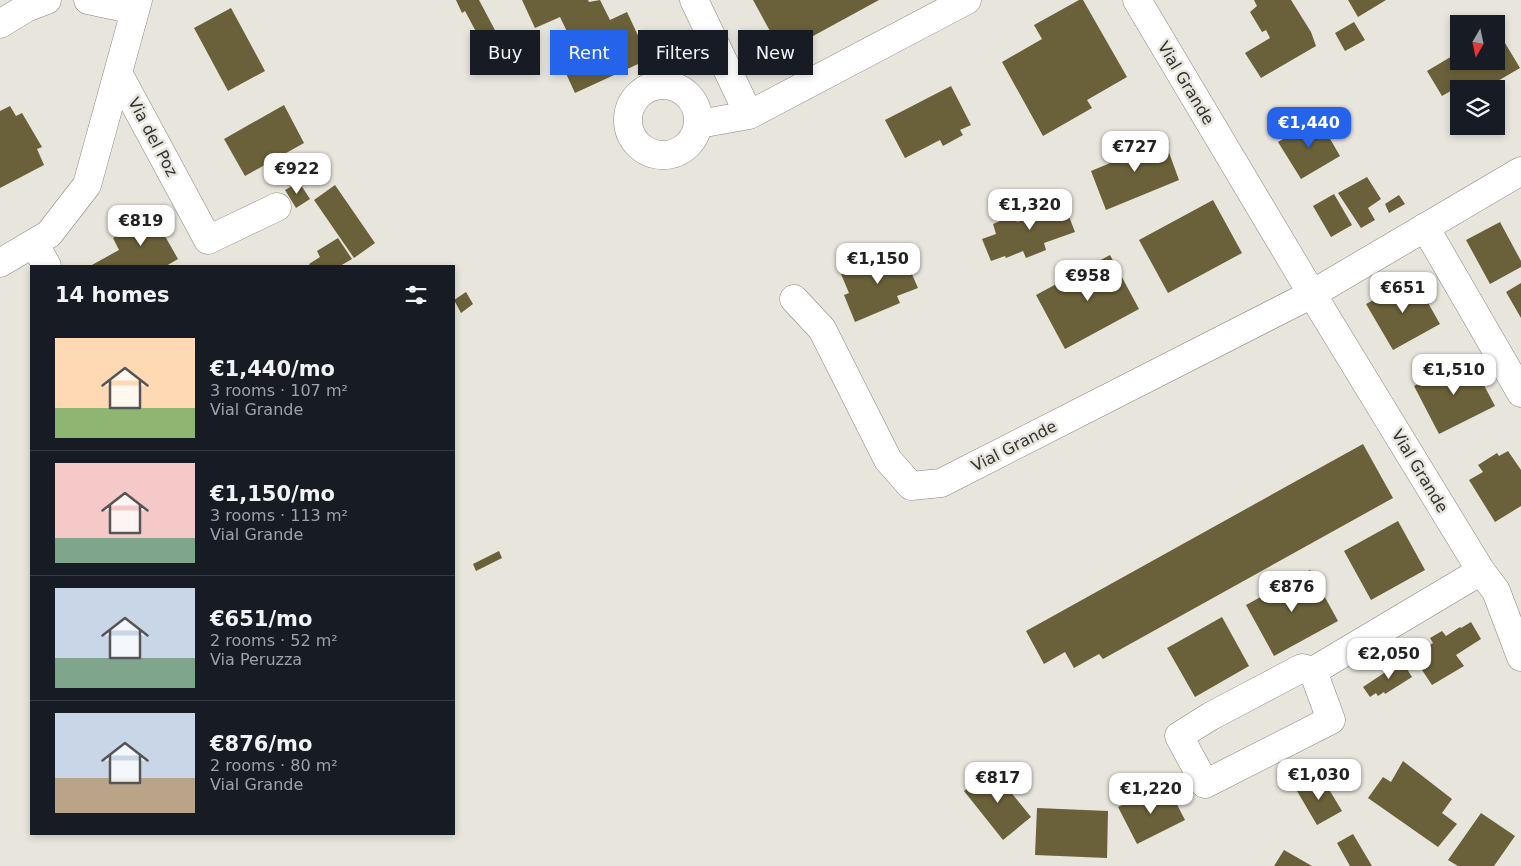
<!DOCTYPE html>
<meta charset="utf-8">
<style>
body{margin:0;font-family:"DejaVu Sans",sans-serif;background:#20242c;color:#f1f3f6;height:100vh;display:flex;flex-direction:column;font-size:19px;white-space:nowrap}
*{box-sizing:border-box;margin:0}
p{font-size:16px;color:#9ea1a6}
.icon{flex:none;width:28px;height:28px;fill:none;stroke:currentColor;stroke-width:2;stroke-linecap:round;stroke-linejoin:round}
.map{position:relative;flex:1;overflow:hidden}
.panel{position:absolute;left:30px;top:265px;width:425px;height:570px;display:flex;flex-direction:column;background:#171b24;border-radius:0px;box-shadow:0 2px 8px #0003}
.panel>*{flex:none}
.top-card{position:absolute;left:470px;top:30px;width:475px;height:45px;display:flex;gap:10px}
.needle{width:32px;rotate:189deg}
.tools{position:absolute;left:1450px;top:15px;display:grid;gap:10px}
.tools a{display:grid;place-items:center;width:55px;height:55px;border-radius:0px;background:#171b24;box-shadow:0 2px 8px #0003;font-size:25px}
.price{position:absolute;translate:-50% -42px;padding:0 11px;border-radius:10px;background:#fff;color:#222;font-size:16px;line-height:32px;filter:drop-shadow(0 1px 2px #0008)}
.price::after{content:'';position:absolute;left:50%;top:30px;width:15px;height:11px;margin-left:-8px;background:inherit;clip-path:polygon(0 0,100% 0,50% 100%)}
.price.on{background:#2563eb;color:#fff}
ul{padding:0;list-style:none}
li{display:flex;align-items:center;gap:15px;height:125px;padding:0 25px}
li+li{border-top:1px solid #363941}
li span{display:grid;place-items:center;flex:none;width:140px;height:100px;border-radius:0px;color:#555}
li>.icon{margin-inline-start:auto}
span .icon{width:60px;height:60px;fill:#fffc;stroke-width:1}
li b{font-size:21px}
h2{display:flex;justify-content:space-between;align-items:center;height:60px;padding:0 25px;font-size:21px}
.pill{padding:0 18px;border-radius:0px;background:#171b24;box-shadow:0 2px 8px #0003;font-size:18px;line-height:45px}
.pill.on{background:#2563eb;color:#fff}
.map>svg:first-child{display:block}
.building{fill:#6a6039}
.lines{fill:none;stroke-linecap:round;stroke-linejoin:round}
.minor-casing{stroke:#88867e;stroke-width:29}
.minor{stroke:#fff;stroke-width:28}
.labels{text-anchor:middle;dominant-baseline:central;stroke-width:5;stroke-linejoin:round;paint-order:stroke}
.street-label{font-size:16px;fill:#33322f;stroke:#e7e5dc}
</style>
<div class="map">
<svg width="1521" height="866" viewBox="0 0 1521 866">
<rect width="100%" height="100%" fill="#e7e5dc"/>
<path class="building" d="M456,0H479L496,32L481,41L465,11L462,13Z
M522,0H588L589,2L600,0L610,20L627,12L649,59L575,93L556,52L573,44L560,17L535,28Z
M753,0H879L782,53Z
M1079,0H1083L1127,77L1087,100L1092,108L1043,136L1002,62L1042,39L1034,25Z
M1254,0H1291L1311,32L1316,46L1261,78L1245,53L1270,38L1266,30L1262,32L1250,12L1257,6Z
M1348,0H1386L1358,17Z
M231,8L265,71L228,91L194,28Z
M1354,22L1365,40L1345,51L1335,33Z
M1496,28L1520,68L1484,89H1471L1466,82L1442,96L1427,71L1459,52V61H1496Z
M951,86L971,125L960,130L963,135L943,146L940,140L905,158L885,120Z
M284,105L304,143L245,176L224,139Z
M10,106L16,116L22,113L42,147L37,149L44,165L0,188V111Z
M1318,118L1340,156L1301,179L1278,142Z
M1163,136L1179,180L1106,210L1091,171L1115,161L1113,157Z
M1367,177L1381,199L1368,208L1375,220L1361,228L1338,193Z
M299,182L310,199L296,208L285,190Z
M335,185L375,243L354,258L314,200Z
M1060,193L1075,232L1044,243L1046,250L1026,258L1023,251L1006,258L1005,256L991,261L982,239L996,234L993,224L1014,215L1017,222L1045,211L1041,200Z
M1334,194L1352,225L1331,237L1313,206Z
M1399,195L1405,204L1389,213L1385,204Z
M1213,200L1242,253L1168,293L1139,240Z
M153,215L178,259L166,266H90L119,250L113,238Z
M1500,222L1521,261V267L1490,284L1466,240Z
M338,238L352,259L340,266H310L309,264L320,257L317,251Z
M901,249L918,288L897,296L900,303L855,322L844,295L849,293L841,274Z
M1110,255L1139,309L1065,349L1036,295Z
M1414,278L1440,324L1393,350L1366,304Z
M1521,283V318L1506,292Z
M466,292L473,304L461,313L454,300Z
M1469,357L1495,406L1439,434L1414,386Z
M1363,444L1393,498L1103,659L1099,654L1074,668L1065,652L1044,664L1026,631Z
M1508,451L1521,470V506L1495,522L1469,480L1483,472L1478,465L1497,453L1499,456Z
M1398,521L1425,570L1371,600L1344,551Z
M499,551L502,558L476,571L473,564Z
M1310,570L1338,621L1274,656L1246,605Z
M1222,617L1249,666L1195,697L1167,648Z
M1471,622L1481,639L1456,655L1464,666L1432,685L1422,670L1427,667L1418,652L1433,643L1430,638L1442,631L1446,636L1460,627L1461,628Z
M1402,661L1412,677L1385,694L1384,692L1378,696L1376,693L1370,697L1363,687Z
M1403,761L1452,799L1442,813L1457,824L1438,847L1368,798L1383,777L1391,782Z
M992,769L1031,817L1003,840L964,791Z
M1321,776L1342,811L1317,825L1297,791Z
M1169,789L1185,820L1137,844L1118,807L1142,795L1145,800Z
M1037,808L1108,811L1107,858L1035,855Z
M1481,813L1515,836L1494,866H1458L1448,860Z
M1353,834L1372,866H1350L1337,843Z
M1284,850L1312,866H1274Z"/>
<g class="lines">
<g class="minor-casing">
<path id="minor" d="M88,0L135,10
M694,0L749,115
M1137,0L1312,294L1481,571L1496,591L1521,657
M0,24L26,8L47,0
M118,73L208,240L277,207
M628 120a35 35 0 1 1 70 0a35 35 0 1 1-70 0Z
M699,124L749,115L967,0
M1425,227L1521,393
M34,243L47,266
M0,263L49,234L87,185L138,0
M794,299L822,329L888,460L911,486L941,483L1312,294L1521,171
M1313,671L1331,720L1205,784L1179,736L1211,716L1302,668L1313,671L1481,571"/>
</g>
<use href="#minor" class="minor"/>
</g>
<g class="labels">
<g class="street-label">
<text transform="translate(1186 83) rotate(59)">Vial Grande</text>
<text transform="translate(153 137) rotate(62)">Via del Poz</text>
<text transform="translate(1014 446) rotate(-27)">Vial Grande</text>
<text transform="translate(1420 471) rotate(59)">Vial Grande</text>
</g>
</g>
</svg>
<div class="tools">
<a><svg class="needle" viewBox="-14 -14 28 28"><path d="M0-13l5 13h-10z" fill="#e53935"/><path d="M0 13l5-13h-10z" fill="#9ea1a6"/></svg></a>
<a><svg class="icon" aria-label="layers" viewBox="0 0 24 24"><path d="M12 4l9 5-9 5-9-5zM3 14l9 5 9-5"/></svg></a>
</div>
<b class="price on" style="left:1309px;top:149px">€1,440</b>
<b class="price" style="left:1135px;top:173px">€727</b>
<b class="price" style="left:297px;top:195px">€922</b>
<b class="price" style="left:1030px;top:231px">€1,320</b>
<b class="price" style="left:141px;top:247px">€819</b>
<b class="price" style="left:878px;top:285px">€1,150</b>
<b class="price" style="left:1088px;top:302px">€958</b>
<b class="price" style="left:1403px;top:314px">€651</b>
<b class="price" style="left:1454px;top:396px">€1,510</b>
<b class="price" style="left:1292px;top:613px">€876</b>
<b class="price" style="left:1389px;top:680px">€2,050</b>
<b class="price" style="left:1319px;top:801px">€1,030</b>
<b class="price" style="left:998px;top:804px">€817</b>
<b class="price" style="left:1151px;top:815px">€1,220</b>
<div class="top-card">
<a class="pill">Buy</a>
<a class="pill on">Rent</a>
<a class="pill">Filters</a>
<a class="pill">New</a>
</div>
<section class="panel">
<h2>14 homes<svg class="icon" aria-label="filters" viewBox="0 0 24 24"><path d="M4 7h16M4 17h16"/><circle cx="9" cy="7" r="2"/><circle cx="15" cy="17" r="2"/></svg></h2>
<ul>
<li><span style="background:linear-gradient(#ffd9b3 70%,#8fb573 0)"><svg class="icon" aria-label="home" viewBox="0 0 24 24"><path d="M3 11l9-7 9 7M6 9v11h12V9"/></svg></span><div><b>€1,440/mo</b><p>3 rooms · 107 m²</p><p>Vial Grande</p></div></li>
<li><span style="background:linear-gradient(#f6c9c9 75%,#7fa58c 0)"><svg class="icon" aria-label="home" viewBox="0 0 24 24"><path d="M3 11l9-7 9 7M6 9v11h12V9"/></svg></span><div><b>€1,150/mo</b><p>3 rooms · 113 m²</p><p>Vial Grande</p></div></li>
<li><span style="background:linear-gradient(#c9d6e8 70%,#7fa58c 0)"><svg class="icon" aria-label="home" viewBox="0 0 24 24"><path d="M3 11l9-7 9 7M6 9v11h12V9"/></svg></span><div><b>€651/mo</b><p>2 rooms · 52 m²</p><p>Via Peruzza</p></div></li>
<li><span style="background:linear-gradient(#c9d6e8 65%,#b9a48a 0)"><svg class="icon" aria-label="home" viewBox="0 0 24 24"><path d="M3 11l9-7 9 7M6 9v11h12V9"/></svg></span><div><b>€876/mo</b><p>2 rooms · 80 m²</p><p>Vial Grande</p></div></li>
</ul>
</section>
</div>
